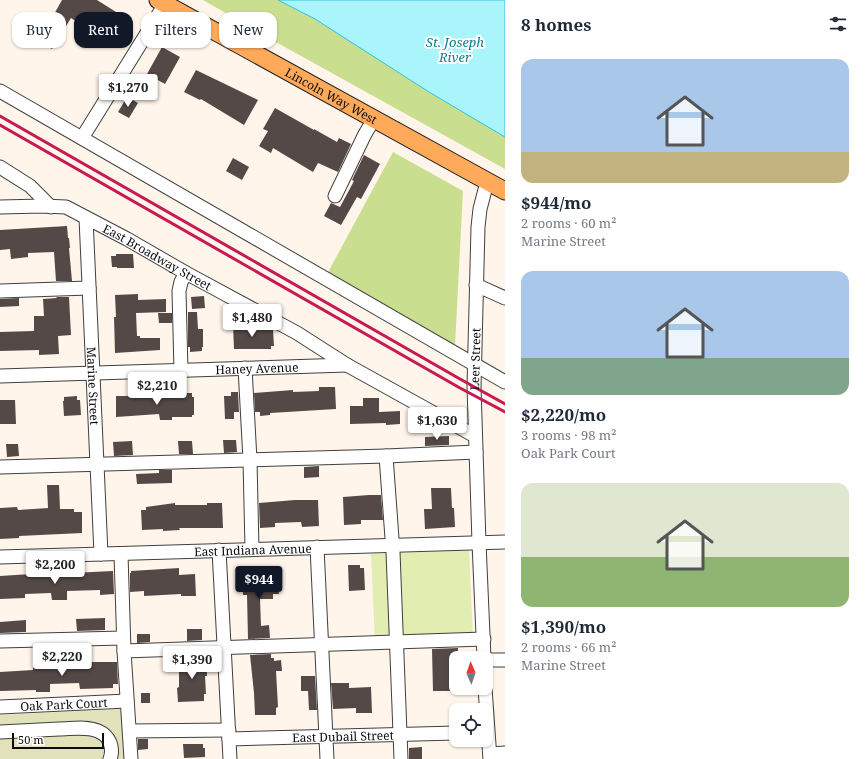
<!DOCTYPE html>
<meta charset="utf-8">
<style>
body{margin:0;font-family:"Noto Serif",serif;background:#f6f6f7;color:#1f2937;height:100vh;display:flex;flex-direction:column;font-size:15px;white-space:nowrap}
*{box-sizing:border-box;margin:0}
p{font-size:13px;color:#747a83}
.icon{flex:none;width:22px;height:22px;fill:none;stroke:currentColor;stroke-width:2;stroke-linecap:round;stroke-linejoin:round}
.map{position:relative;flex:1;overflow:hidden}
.side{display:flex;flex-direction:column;background:#fff;width:360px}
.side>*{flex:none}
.top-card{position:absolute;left:12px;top:12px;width:380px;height:36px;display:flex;gap:8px}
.needle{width:26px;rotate:358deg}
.fabs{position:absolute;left:449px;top:651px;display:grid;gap:8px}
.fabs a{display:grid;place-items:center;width:44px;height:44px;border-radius:8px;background:#fff;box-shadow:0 1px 3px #0004;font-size:20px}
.scale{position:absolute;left:12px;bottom:10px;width:92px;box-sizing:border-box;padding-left:4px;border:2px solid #0c0c0c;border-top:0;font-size:11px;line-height:14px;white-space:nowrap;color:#0c0c0c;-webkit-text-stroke:3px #fff;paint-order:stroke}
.price{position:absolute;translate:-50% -34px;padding:0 9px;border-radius:4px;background:#fff;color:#222;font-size:13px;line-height:26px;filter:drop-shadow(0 1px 2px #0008)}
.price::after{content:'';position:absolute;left:50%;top:24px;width:12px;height:9px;margin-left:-6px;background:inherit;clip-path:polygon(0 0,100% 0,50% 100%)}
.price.active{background:#111827;color:#fff}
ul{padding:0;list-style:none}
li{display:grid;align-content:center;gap:8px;height:212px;padding:0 16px}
li span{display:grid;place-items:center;height:124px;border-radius:12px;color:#555}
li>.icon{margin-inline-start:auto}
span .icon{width:72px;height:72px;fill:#fffc;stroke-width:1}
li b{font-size:17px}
h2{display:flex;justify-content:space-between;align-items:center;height:48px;padding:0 16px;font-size:17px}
.chip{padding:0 14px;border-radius:12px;background:#fff;box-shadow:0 1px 3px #0004;font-size:14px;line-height:36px}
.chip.active{background:#111827;color:#fff}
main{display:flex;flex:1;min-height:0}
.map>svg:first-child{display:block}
.green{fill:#e1edb1}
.forest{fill:#c9df8f}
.cemetery{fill:#e1e2ba}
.water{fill:#aaf4fb;stroke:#2bc4d9}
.building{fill:#554947}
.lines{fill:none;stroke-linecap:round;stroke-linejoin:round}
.minor-casing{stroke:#3f3f3f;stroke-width:15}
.major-casing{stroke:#1d1d1d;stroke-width:19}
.minor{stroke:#fff;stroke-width:13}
.major{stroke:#ffa95b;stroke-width:17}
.rail{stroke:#c71952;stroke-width:3}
.labels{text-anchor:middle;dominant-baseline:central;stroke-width:4;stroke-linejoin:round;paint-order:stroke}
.street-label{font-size:12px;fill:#0c0c0c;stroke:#fff}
.water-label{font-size:13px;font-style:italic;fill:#0c7c91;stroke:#fff}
</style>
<main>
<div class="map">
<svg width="505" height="759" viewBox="0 0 505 759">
<rect width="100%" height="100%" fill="#fff5eb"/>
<path class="green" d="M469,550L473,638L375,642L371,554Z"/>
<path class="forest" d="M203,0H278L315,19L429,92L505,137V169L274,41Z
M393,152L463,191L455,346L327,274Z"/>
<path class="cemetery" d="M120,709L124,715L126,759H0V715Z"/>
<path class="water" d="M278,0H505V137L429,92L315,19Z"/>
<path class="building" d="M62,0H97L132,22L116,48L71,18L52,49L39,41Z
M162,47L180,57L165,84L147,74Z
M196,70L258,100L244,125L201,99L200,100L184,92Z
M127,97L138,103L129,118L118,112Z
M275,108L314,130V129L337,142L339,138L351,144L338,172L318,163L313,172L273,148L271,153L259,146L268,131L263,129Z
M364,155L380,164L361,199L357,197L341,225L324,216L331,203L340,207L354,181L352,180Z
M233,158L249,167L242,180L226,171Z
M67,226L68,238H69L70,248H69L72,281H56L54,252L28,253V257L11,259L10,249L0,250V230Z
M116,254H133L134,268H117V267H112L111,256H116Z
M138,294V300L166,299V312L136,313L137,336H140V338H160V350L115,353L114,317H116L115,295Z
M204,296L205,308L192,309L191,297Z
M56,297H69L71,335L58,336L59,354L39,355V350L0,351V332L34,331V316H44L43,299L57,298Z
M19,298V306L0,307V299Z
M188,312H197L198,329H203V347H202V351L190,352V347H188Z
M158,313H172V323H159Z
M245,324L249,325V330L273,329L274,346H271V349H234L233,325Z
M319,387H335L336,409L270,413V415L260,416V412H255L254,393L293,390V392L319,391Z
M231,392H238L239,412H234V419H225L224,396H231Z
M178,393H192V397H194V415H192V417H172V420H160L159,414L116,417V396H151Z
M77,396V400H80L81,415L64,416L63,401H64V397Z
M363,398H379V412L400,411V424L386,425V423L350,424V406H363Z
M0,400H15L16,424H0Z
M449,436V445L425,446V437Z
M223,440H236L237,452L224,453Z
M132,441L133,455L114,456L113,442Z
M178,441H192L193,454H179Z
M6,444H18L19,456L7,457Z
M319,466V477L304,478V467Z
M159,470H172V483L137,484L136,474L159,473Z
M47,485H59L60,509H74V512H82V533L19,536V538L0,539V508L17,507L18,510L48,508Z
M431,488H451L452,508H454L455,527L425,529L424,509H432Z
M369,495H381L383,520H361V524L344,525L343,497Z
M295,500H318L319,526L302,527L301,522L275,523V527L260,528L259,503Z
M175,503V505H207V503H222L223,528H179L180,530L163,531V529L142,530L141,510H146V507Z
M348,565H360V568H364L365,590L349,591Z
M179,568V575L195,574L196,596H181V594L144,596V591L130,592V573H131V571Z
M278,570L279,594H273V599H260L261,626L269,625L270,638L248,639L247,595H243V574H264V571Z
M113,571L114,594L100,595V590L67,591V600H52L51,593L25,594V598L0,599V576L47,573L48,577L72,576V573Z
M105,618V630L77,631L76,619Z
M26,620V632L0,633V622Z
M187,629H202V640L187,641Z
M137,634H150V642L137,643Z
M458,648V658H456V691H433L432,649Z
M271,654V658H274V661L281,660L282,671H276L278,707L276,708V715H255L254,693L250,655Z
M202,656V662H207V676H205L206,694H204V701L178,702L177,688L179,687V662H188V657Z
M94,662H117L118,684H113V688L80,689L79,683L50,684V692H36V690L0,691V672L33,670V666L56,665V663Z
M301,676H315L317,710H309L308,691H301Z
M331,683H349V688L371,687L372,713H356V708L333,709Z
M141,693H150V703H141Z
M138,739H148V749L138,750Z
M183,744H203V748H205V757L184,758Z
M422,747V759H409V748Z"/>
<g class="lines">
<g class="minor-casing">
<g id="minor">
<path d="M0,91L505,382"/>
<path d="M82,138L165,4"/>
<path d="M0,167L30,186L51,207"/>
<path d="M335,196L365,134L374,119"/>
<path id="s1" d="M0,207L43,206L66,207L127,239L186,273L297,333L347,365L475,436"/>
<path id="s2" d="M86,218L101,554"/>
<path d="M476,285L505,298"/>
<path d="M0,291L89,288"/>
<path d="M245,368L250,460L252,549"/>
<path d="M181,371L179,291L181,282L186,273"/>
<path id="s3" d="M0,376L347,365"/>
<path d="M386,456L393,552L401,759"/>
<path d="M0,467L386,456L476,452"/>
<path d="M317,547L327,759"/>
<path d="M219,550L230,759"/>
<path d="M121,554L124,651L131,759"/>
<path id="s4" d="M0,557L505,542"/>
<path d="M0,641L123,638"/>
<path d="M124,651L484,639"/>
<path id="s5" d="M484,658L479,543L474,387L478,227L480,209L487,182"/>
<path d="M486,660H505"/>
<path d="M485,688L490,759"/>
<path id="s6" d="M0,707L127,701"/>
<path d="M130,731L229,730"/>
<path d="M0,732C20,731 39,730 59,729C71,729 86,726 98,731C110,736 114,748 110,759"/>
<path id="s7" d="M229,739L456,733"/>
<path d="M490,754L505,753"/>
</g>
</g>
<g class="major-casing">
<g id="major">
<path id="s8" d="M158,0L505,191"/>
</g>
</g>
<use href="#minor" class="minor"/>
<use href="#major" class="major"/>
<path class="rail" d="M0,116L460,379L505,404
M0,125L460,388L505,412"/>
</g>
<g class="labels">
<g class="street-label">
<text stroke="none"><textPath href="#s8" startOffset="198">Lincoln Way West</textPath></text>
<text stroke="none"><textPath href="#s1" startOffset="170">East Broadway Street</textPath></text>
<text stroke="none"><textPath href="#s5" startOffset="299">Leer Street</textPath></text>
<text stroke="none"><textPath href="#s3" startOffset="257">Haney Avenue</textPath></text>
<text stroke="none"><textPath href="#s2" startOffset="168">Marine Street</textPath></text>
<text stroke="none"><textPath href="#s4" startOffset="253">East Indiana Avenue</textPath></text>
<text stroke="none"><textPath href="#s6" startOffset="64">Oak Park Court</textPath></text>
<text stroke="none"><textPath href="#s7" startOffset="114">East Dubail Street</textPath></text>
</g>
<g class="water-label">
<text x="455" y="42">St. Joseph<tspan x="455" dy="15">River</tspan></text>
</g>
</g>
</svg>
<div class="fabs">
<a><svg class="needle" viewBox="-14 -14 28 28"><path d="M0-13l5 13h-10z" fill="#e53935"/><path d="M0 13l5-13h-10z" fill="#747a83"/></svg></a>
<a><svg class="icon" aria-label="locate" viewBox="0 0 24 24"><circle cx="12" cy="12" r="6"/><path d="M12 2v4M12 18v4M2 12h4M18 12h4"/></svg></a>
</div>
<div class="scale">50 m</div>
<b class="price" style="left:128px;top:108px">$1,270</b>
<b class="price" style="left:252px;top:338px">$1,480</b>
<b class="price" style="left:157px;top:406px">$2,210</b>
<b class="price" style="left:437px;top:441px">$1,630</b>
<b class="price" style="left:55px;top:585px">$2,200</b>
<b class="price active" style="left:259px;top:600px">$944</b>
<b class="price" style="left:62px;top:677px">$2,220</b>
<b class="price" style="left:192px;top:680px">$1,390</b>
<div class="top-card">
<a class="chip">Buy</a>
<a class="chip active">Rent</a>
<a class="chip">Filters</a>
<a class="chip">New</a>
</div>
</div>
<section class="side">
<h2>8 homes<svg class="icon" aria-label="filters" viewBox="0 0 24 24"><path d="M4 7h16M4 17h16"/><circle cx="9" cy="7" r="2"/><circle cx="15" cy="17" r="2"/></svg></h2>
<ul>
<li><span style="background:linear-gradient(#a9c7e8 75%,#c2b280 0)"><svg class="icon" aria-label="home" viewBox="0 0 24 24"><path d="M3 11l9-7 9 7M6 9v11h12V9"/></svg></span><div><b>$944/mo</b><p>2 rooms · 60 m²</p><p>Marine Street</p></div></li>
<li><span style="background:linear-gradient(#a9c7e8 70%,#7fa58c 0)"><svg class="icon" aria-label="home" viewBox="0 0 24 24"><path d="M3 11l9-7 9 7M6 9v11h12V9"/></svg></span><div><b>$2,220/mo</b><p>3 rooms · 98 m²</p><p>Oak Park Court</p></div></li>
<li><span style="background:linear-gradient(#dfe7d0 60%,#8fb573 0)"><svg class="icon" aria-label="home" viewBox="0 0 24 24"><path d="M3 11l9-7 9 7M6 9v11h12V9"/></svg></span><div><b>$1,390/mo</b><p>2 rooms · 66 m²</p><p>Marine Street</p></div></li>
</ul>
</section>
</main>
